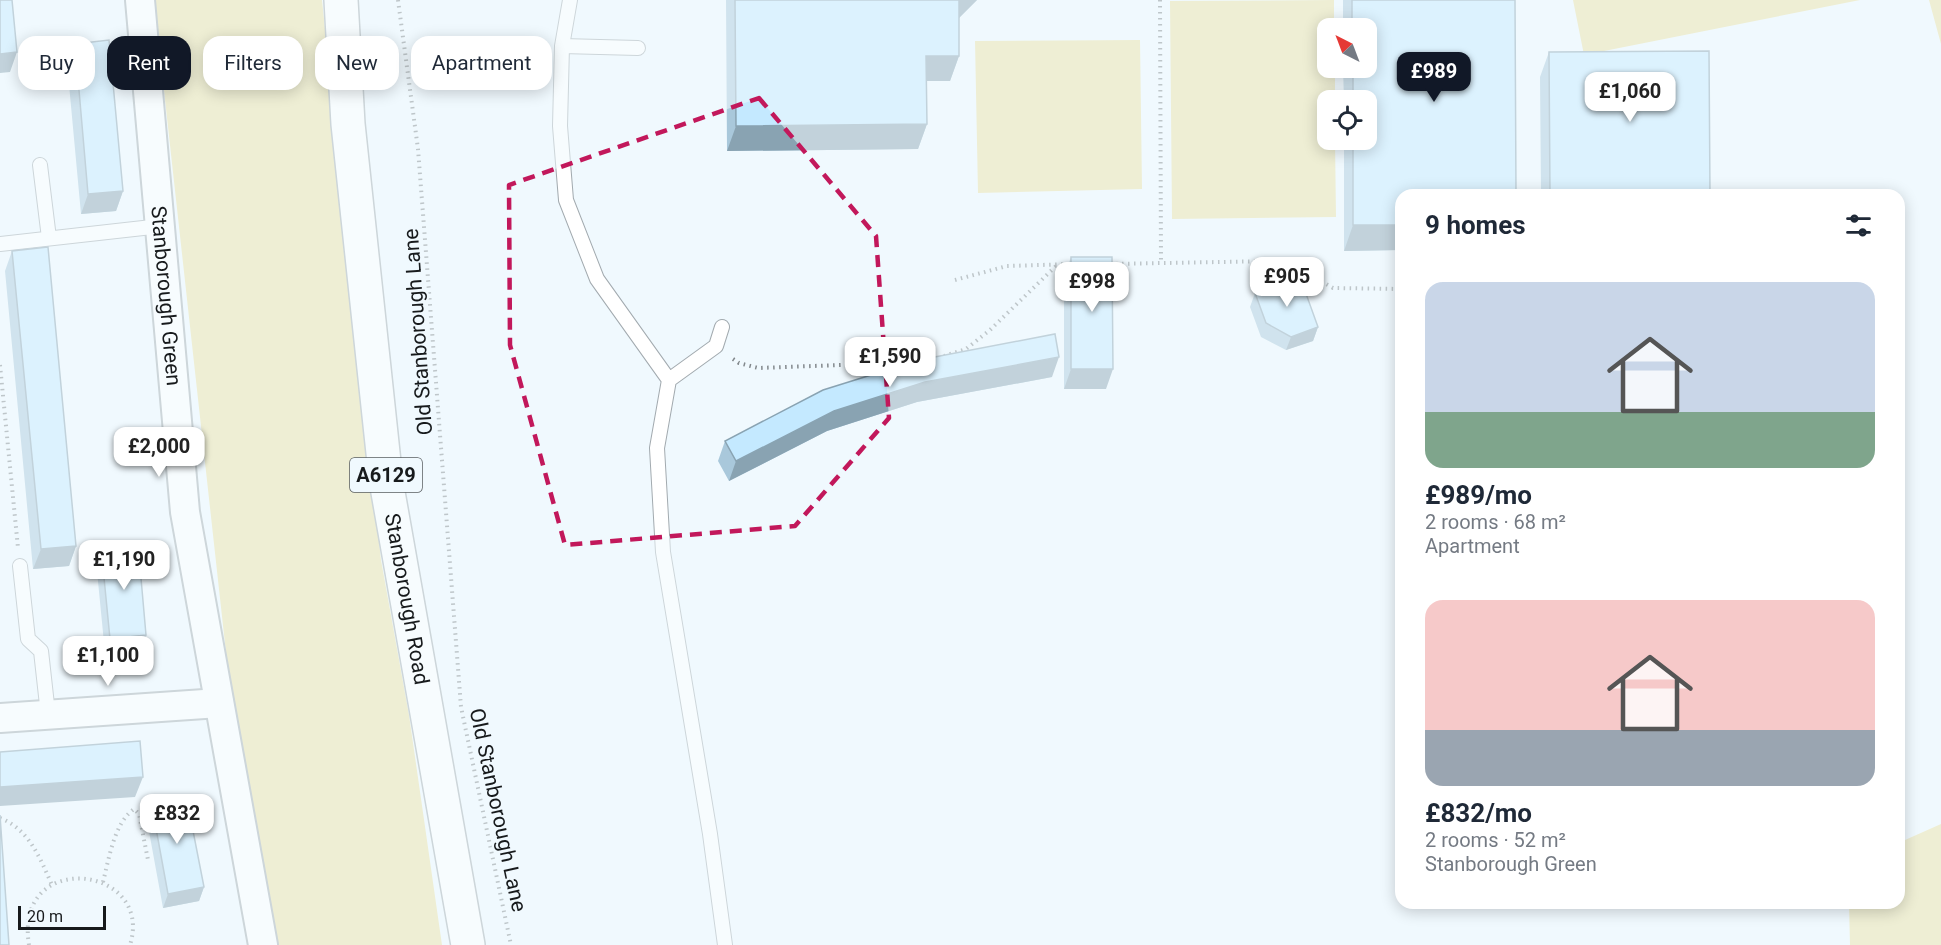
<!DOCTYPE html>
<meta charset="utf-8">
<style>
body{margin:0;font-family:Roboto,sans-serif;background:#f6f6f7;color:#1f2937;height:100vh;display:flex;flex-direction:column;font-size:22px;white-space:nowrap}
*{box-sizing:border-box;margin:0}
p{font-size:20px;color:#747a83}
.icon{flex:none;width:33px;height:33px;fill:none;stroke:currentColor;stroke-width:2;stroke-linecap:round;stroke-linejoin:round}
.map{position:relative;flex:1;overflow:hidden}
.side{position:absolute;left:1395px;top:189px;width:510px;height:720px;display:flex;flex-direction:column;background:#fff;border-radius:18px;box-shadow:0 3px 15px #0003}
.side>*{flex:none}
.hud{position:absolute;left:18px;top:36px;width:570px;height:54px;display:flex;gap:12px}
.needle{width:39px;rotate:318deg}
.fabs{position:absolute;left:1317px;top:18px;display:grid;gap:12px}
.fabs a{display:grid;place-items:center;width:60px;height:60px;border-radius:12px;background:#fff;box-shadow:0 3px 15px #0003;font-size:30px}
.scale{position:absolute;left:18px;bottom:15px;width:88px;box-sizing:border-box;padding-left:6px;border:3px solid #171a1c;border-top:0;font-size:16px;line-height:21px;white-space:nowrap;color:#171a1c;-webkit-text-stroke:4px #f0f9fe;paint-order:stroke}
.price{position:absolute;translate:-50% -51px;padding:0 14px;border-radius:12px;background:#fff;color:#222;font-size:20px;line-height:39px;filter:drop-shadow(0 2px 3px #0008)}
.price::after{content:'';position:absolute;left:50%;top:36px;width:18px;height:14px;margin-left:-9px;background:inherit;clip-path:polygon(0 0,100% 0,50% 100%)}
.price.selected{background:#111827;color:#fff}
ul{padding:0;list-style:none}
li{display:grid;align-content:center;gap:12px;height:318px;padding:0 30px}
li span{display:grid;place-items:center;height:186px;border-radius:18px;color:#555}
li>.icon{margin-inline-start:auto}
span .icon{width:108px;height:108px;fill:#fffc;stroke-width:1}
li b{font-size:26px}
h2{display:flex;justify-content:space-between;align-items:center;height:72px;padding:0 30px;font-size:26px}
.pill{padding:0 21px;border-radius:18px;background:#fff;box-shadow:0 3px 15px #0003;font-size:21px;line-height:54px}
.pill.selected{background:#111827;color:#fff}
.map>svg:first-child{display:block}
.green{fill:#ece0a2}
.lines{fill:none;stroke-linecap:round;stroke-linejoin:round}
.service-casing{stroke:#a2aaaf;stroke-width:16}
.minor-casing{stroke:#a2aaaf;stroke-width:32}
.primary-casing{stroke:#a2aaaf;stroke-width:36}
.path{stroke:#82888c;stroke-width:4;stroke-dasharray:1.5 4.5;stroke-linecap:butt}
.service{stroke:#fff;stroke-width:14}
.minor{stroke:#fff;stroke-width:28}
.primary{stroke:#fff;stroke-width:33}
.wall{fill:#a9c8db}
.shaded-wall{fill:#89a3b2}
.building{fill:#c4e9ff;stroke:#89a3b2;stroke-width:1.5}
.marked{fill:none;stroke:#c2185b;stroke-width:4.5;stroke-dasharray:12 8;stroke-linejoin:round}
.labels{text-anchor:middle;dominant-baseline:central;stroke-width:4.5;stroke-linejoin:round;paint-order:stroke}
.shield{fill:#f0f9fe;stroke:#585d60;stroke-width:1.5}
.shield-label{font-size:20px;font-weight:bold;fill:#171a1c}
.street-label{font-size:21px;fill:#171a1c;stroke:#f0f9fe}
</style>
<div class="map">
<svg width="1941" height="945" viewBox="0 0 1941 945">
<rect width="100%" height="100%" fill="#f0f9fe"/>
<path class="green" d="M154,0H322L381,560L409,715L442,945H276L232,707Z
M1334,0V28H1328V68H1335V100H1328V140H1335L1336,217L1172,219L1170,1Z
M1573,0H1860L1584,55Z
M1929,0H1941V44Z
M1140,40L1142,189L978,193L975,41Z
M1941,824V945H1850L1849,903H1899V846L1905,840Z"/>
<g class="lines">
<g class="service-casing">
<path id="service" d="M570,0L562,46L560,126L566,200L597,279L669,380L657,448L663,552L710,834L725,945
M562,46L638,48
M40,165L49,238
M0,244L161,226
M669,380L716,346L722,327
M20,566L28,639L41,651L48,714"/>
</g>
<g class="minor-casing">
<g id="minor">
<path id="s1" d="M140,0L185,512L263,945"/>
<path d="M0,718L219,703"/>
</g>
</g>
<g class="primary-casing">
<g id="primary">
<path id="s2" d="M341,0L348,124L386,481L468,945"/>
</g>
</g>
<path class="path" d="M398,0L418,149L461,707L511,945
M1160,0L1161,263
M1110,264L1274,261L1296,267L1333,288L1401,289
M955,280L1007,266L1072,264
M944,356L966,349L990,330L1057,265
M733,359L739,363L758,368L895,363L933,358
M0,365L18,548
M0,818C29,829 40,858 52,885
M103,882C109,859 114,823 134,809L139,814L148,860
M29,945C13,848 155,865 130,945"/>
<use href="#service" class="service"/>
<use href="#minor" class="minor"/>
<use href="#primary" class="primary"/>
</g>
<path class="wall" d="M726,0H977L959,18V56L950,81H927V124L918,149L727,151Z
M1343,0H1515L1401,195V250L1344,251V140H1366V100H1344L1343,68H1366V28H1343Z
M75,44L123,191L116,211L81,214L67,63Z
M1549,52L1710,195H1541L1540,77Z
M12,251L76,546L69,566L33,569L5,271Z
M1071,257L1106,389H1064V277Z
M1255,293L1318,327L1313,341L1286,350L1261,337L1250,307Z
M1052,377L917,402L827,431L729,481L718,461L725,441L823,390Z
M101,547L146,635L141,649L105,653L96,561Z
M151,801L204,887L199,901L163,908L146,815Z"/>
<path class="shaded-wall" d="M956,0H977L959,18Z
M17,52L10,72L0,73V54Z
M926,56H959L950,81H917Z
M927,124L918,149L727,151L736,126Z
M123,191L116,211L81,214L88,194Z
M1353,225H1401V250L1344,251Z
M1318,327L1313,341L1286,350L1291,337Z
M1059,357L1052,377L917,402L827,431L729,481L736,461L834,411L925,382Z
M1071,369H1113L1106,389H1064Z
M76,546L69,566L33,569L41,549Z
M146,635L141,649L105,653L110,639Z
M143,777L135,797L0,806V787Z
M204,887L199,901L163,908L168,894Z"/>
<path class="building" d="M0,0H12L17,52L0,54Z
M735,0H959V56H926L927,124L736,126Z
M1352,0H1515L1516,195H1401V225H1353V140H1366V100H1353V68H1366V28H1352Z
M109,40L123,191L88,194L75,44Z
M1709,51L1710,195H1550L1549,52Z
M48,247L76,546L41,549L12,251Z
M1071,257H1112L1113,369H1071Z
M1300,277L1318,327L1291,337L1266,323L1255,293Z
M1055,334L1059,357L925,382L834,411L736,461L725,441L823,390L919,360Z
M138,544L146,635L110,639L101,547Z
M140,741L143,777L0,787V752Z
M186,795L204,887L168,894L151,801Z
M0,815L9,945H0Z"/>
<path d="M0 0H1941V945H0ZM759,98L876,236L889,418L795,526L565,545L510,345L509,185Z" fill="#f0f9fe" fill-opacity=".55" fill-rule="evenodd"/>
<path class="marked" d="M759,98L876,236L889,418L795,526L565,545L510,345L509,185Z"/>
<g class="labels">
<rect class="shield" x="350" y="458" width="72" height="34" rx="4.5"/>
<g class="shield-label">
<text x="386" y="475">A6129</text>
</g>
<g class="street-label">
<text stroke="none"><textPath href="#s1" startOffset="297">Stanborough Green</textPath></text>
<text transform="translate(418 332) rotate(-94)">Old Stanborough Lane</text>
<text stroke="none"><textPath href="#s2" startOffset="603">Stanborough Road</textPath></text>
<text transform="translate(498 810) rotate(78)">Old Stanborough Lane</text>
</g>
</g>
</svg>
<div class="fabs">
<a><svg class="needle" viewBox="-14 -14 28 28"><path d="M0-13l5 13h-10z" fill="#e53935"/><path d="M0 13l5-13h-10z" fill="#747a83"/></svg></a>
<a><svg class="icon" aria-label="locate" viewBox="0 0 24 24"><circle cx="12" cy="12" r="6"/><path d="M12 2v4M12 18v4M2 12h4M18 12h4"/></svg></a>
</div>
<div class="scale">20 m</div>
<b class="price selected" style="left:1434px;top:103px">£989</b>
<b class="price" style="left:1630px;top:123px">£1,060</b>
<b class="price" style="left:1287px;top:308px">£905</b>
<b class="price" style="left:1092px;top:313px">£998</b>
<b class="price" style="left:890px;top:388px">£1,590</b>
<b class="price" style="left:159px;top:478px">£2,000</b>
<b class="price" style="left:124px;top:591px">£1,190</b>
<b class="price" style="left:108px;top:687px">£1,100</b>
<b class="price" style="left:177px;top:845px">£832</b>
<div class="hud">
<a class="pill">Buy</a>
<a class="pill selected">Rent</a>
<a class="pill">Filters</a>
<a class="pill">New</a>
<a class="pill">Apartment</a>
</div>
<section class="side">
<h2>9 homes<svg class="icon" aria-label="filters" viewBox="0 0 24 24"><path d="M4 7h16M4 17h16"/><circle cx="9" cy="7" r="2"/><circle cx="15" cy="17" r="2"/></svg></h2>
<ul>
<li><span style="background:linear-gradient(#c9d6e8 70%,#7fa58c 0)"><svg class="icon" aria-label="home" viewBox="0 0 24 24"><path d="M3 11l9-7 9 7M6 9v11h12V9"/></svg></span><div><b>£989/mo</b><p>2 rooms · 68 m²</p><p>Apartment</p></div></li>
<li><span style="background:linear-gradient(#f6c9c9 70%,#9aa5b1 0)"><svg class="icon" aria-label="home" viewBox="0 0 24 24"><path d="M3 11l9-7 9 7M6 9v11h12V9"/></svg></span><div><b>£832/mo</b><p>2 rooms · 52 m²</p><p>Stanborough Green</p></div></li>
</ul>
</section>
</div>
